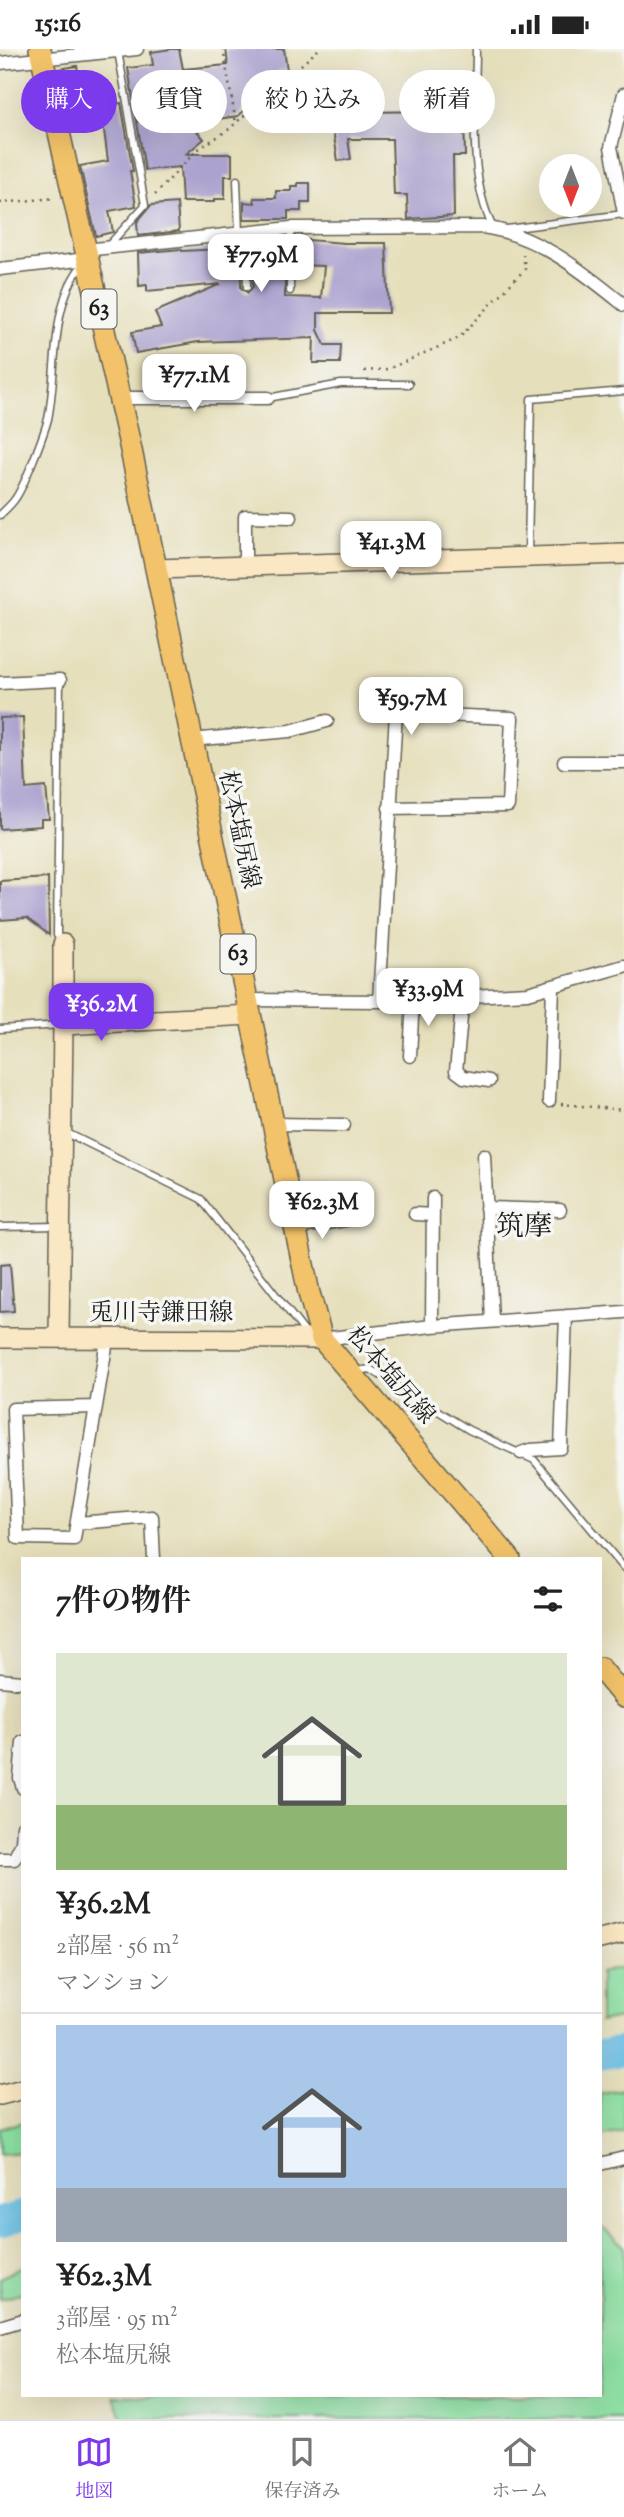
<!DOCTYPE html>
<html lang="ja">
<meta charset="utf-8">
<style>
body{margin:0;font-family:"Sorts Mill Goudy","Noto Serif JP",serif;background:#f2f2f2;color:#222;height:100vh;display:flex;flex-direction:column;font-size:26px;white-space:nowrap}
*{box-sizing:border-box;margin:0}
p{font-size:23px;color:#767676}
.icon{flex:none;width:38px;height:38px;fill:none;stroke:currentColor;stroke-width:2;stroke-linecap:round;stroke-linejoin:round}
.map{position:relative;flex:1;overflow:hidden}
.drawer{position:absolute;left:21px;top:1508px;width:581px;height:840px;display:flex;flex-direction:column;background:#fff;border-radius:0px;box-shadow:0 7px 28px #0002}
.drawer>*{flex:none}
.top-card{position:absolute;left:21px;top:21px;width:583px;height:63px;display:flex;gap:14px}
.needle{width:46px;rotate:180deg}
.buttons{position:absolute;left:539px;top:105px;display:grid;gap:14px}
.buttons a{display:grid;place-items:center;width:63px;height:63px;border-radius:50%;background:#fff;box-shadow:0 7px 28px #0002;font-size:35px}
.price{position:absolute;translate:-50% -60px;padding:0 16px;border-radius:14px;background:#fff;color:#222;font-size:23px;line-height:46px;filter:drop-shadow(0 2px 4px #0008)}
.price::after{content:'';position:absolute;left:50%;top:42px;width:21px;height:16px;margin-left:-10px;background:inherit;clip-path:polygon(0 0,100% 0,50% 100%)}
.price.current{background:#7c3aed;color:#fff}
ul{padding:0;list-style:none}
li{display:grid;align-content:center;gap:14px;height:371px;padding:0 35px}
li+li{border-top:2px solid #e0e0e0}
li span{display:grid;place-items:center;height:217px;border-radius:0px;color:#555}
li>.icon{margin-inline-start:auto}
span .icon{width:126px;height:126px;fill:#fffc;stroke-width:1}
li b{font-size:30px}
h2{display:flex;justify-content:space-between;align-items:center;height:84px;padding:0 35px;font-size:30px}
.pill{padding:0 24px;border-radius:32px;background:#fff;box-shadow:0 7px 28px #0002;font-size:24px;line-height:63px}
.pill.current{background:#7c3aed;color:#fff}
.status{display:flex;justify-content:space-between;align-items:center;height:49px;padding:0 35px;background:#fff;direction:ltr}
.status svg{height:19px;fill:currentColor}
.tab-bar{display:flex;justify-content:space-around;align-items:center;height:98px;border-top:2px solid #e0e0e0;background:#fff;font-size:19px;color:#767676}
.tab-bar a{display:grid;justify-items:center;gap:4px}
.tab-bar .current{color:#7c3aed}
.map>svg:first-child{display:block}
.green{fill:#8bdfa1;stroke:#547e5e;stroke-width:2}
.lines{fill:none;stroke-linecap:round;stroke-linejoin:round}
.river{stroke:#67bee4;stroke-width:30}
.building{fill:#aca2cf}
.lane-casing{stroke:#636054;stroke-width:9}
.street-casing{stroke:#636054;stroke-width:15}
.secondary-casing{stroke:#636054;stroke-width:22}
.primary-casing{stroke:#636054;stroke-width:24}
.path{stroke:#636054;stroke-width:2.5;stroke-dasharray:2 5;stroke-linecap:butt}
.lane{stroke:#fff;stroke-width:6}
.street{stroke:#fff;stroke-width:12}
.secondary{stroke:#fae7c3;stroke-width:19}
.primary{stroke:#f2c36a;stroke-width:21}
.labels{text-anchor:middle;dominant-baseline:central;stroke-width:7;stroke-linejoin:round;paint-order:stroke}
.shield{fill:#f6f6f2;stroke:#5d5d5c;stroke-width:2}
.shield-label{font-size:23px;font-weight:bold;fill:#1c1c1c}
.street-label{font-size:24px;fill:#1c1c1c;stroke:#f6f6f2}
.quarter-label{font-size:28px;fill:#1c1c1c;stroke:#f6f6f2}
</style>
<div class="status"><b>15:16</b><svg viewBox="0 0 49 12"><path d="M0 12V9h3v3zM5 12V6h3v6zM10 12V3h3v9zM15 12V0h3v12zM26 1h20v11H26zM47 4h2v5h-2z"/></svg></div>
<div class="map">
<svg width="624" height="2370" viewBox="0 0 624 2370">
<rect width="100%" height="100%" fill="#f6f6f2"/>
<filter id="ink" filterUnits="userSpaceOnUse"><feTurbulence type="fractalNoise" baseFrequency=".0143" numOctaves="2"/><feDisplacementMap in="SourceGraphic" scale="14" xChannelSelector="R" yChannelSelector="G"/><feConvolveMatrix kernelMatrix="1 2 1 2 8 2 1 2 1" color-interpolation-filters="sRGB"/></filter>
<filter id="wash" filterUnits="userSpaceOnUse"><feTurbulence type="fractalNoise" baseFrequency=".00686" numOctaves="4" result="noise"/><feDisplacementMap in="SourceGraphic" scale="28" xChannelSelector="R" yChannelSelector="G"/><feGaussianBlur stdDeviation="1.57" result="paint"/><feColorMatrix in="noise" values="0 0 0 0 0 0 0 0 0 0 0 0 0 0 0 0 0 1.4 0 .05"/><feComposite in="paint" operator="in"/></filter>
<g filter="url(#wash)">
<rect width="100%" height="100%" fill="#e6dfbb"/>
<path class="green" d="M624,1918V1968L600,1973V1924Z
M624,2040V2082L600,2088V2044Z
M23,2073V2103L0,2105V2079Z
M600,2177L624,2197V2370H123L114,2347H600Z
M23,2217V2244L0,2251V2229Z"/>
<g class="lines">
<path class="river" d="M600,2006L624,2002
M0,2173L23,2166"/>
</g>
<g id="blocks">
<path class="building" d="M171,0H179L183,20L228,16L226,0H284L287,21L278,22V28L262,31L264,44L238,67L190,74L204,90L186,105H232V127H225V150H214V153H182L180,118L145,121L128,19L153,16L151,3Z
M77,17L82,46L65,49L59,20Z
M121,54L133,122H130L136,157L109,162L113,183L96,187L80,117L108,112L103,73H100L98,56Z
M436,62V67H464L465,107H453L454,167L408,170L407,146H394L392,90H348L351,110L338,112L332,75L365,70V63Z
M298,134H310V154H301V162H288V170H244V153L255,154L254,149H276V142H291V137H298Z
M177,154L179,182L138,187L137,173L151,156Z
M277,189H285V248L321,249L324,217L296,216L297,190L344,194H386L389,264H318V281L325,296H341L340,314H313L314,289L198,293L136,304L132,283L161,278L155,263L221,235L147,242V236L139,237L138,204L181,200L182,202L221,200V195L240,194L241,239L248,244L253,238L252,196H277Z
M23,668L26,740L46,738L49,770H41V777L0,780V669Z
M48,829L49,886L27,869L0,871V832Z
M10,1215L14,1262L0,1263V1216Z"/>
</g>
</g>
<g filter="url(#ink)">
<use href="#blocks" fill-opacity="0" stroke="#636054" stroke-width="2"/>
<g class="lines">
<g class="lane-casing">
<path id="lane" d="M476,0C476,58 467,125 493,179
M237,131L239,184
M507,180L624,165
M246,185L247,238
M108,197L145,156L118,2
M290,242L291,179
M268,349L341,335H409
M0,466C5,461 11,456 15,450C24,438 44,385 48,370C58,322 49,253 84,214
M528,505L531,350L624,342
M60,631L57,886L62,893
M0,980L61,976
M67,1084L201,1150L307,1286
M0,1178L59,1177
M357,1322L370,1320L469,1381L534,1411L624,1519"/>
</g>
<g class="street-casing">
<path id="street" d="M0,14L137,0
M624,164L611,98L624,45
M85,201L291,179L482,178C537,185 582,222 624,256
M0,220L87,210
M120,349H268
M245,517V467L291,468
M0,634L60,631
M191,691L290,682L327,672
M564,713H624
M463,947L456,1022L464,1028L489,1032
M247,951L379,952L528,944L624,917
M379,952L396,664L512,669L508,757L389,759
M410,1007L413,950
M549,1052L553,938
M273,1075L344,1076
M484,1106L492,1272
M486,1159L560,1161
M543,1160V1176
M415,1165L433,1166
M295,1179L345,1171
M432,1277L433,1149
M322,1290L432,1277L624,1263
M96,1358L13,1360L18,1489L74,1490L107,1291
M521,1404L530,1401L561,1399L566,1267
M78,1474L152,1468L154,1510
M0,1631L23,1633
M23,1693L20,1729L23,1739
M0,1810H14L22,1794L23,1777
M600,2115L624,2109
M0,2278L23,2271"/>
</g>
<g class="secondary-casing">
<path id="secondary" d="M156,520L624,505
M63,895V976L250,966
M59,1288L63,976
M0,1289L322,1290
M600,1890L624,1884
M0,2046L23,2040"/>
</g>
<g class="primary-casing">
<path id="primary" d="M40,0L128,387L309,1244L322,1290L510,1510
M600,1619L624,1648"/>
</g>
<path class="path" d="M223,0L236,74
M155,146L197,101L228,81L319,0
M0,154L55,149
M364,322L388,320L459,289L525,220L523,204
M561,1055L624,1061"/>
<use href="#lane" class="lane"/>
<use href="#street" class="street"/>
<use href="#secondary" class="secondary"/>
<use href="#primary" class="primary"/>
</g>
</g>
<g class="labels">
<g class="shield">
<rect x="81.5" y="240.5" width="35" height="39" rx="5"/>
<rect x="220.5" y="885.5" width="35" height="39" rx="5"/>
</g>
<g class="shield-label">
<text x="99" y="260">63</text>
<text x="238" y="905">63</text>
</g>
<g class="street-label">
<text transform="translate(238 781) rotate(78)">松本塩尻線</text>
<text x="161" y="1265">兎川寺鎌田線</text>
<text transform="translate(390 1327) rotate(49)">松本塩尻線</text>
</g>
<g class="quarter-label">
<text x="524" y="1179">筑摩</text>
</g>
</g>
</svg>
<div class="buttons">
<a><svg class="needle" viewBox="-14 -14 28 28"><path d="M0-13l5 13h-10z" fill="#e53935"/><path d="M0 13l5-13h-10z" fill="#767676"/></svg></a>
</div>
<b class="price" style="left:261px;top:245px">¥77.9M</b>
<b class="price" style="left:194px;top:365px">¥77.1M</b>
<b class="price" style="left:391px;top:532px">¥41.3M</b>
<b class="price" style="left:411px;top:688px">¥59.7M</b>
<b class="price" style="left:428px;top:979px">¥33.9M</b>
<b class="price current" style="left:101px;top:994px">¥36.2M</b>
<b class="price" style="left:322px;top:1192px">¥62.3M</b>
<div class="top-card">
<a class="pill current">購入</a>
<a class="pill">賃貸</a>
<a class="pill">絞り込み</a>
<a class="pill">新着</a>
</div>
<section class="drawer">
<h2>7件の物件<svg class="icon" aria-label="filters" viewBox="0 0 24 24"><path d="M4 7h16M4 17h16"/><circle cx="9" cy="7" r="2"/><circle cx="15" cy="17" r="2"/></svg></h2>
<ul>
<li><span style="background:linear-gradient(#dfe7d0 70%,#8fb573 0)"><svg class="icon" aria-label="home" viewBox="0 0 24 24"><path d="M3 11l9-7 9 7M6 9v11h12V9"/></svg></span><div><b>¥36.2M</b><p>2部屋 · 56 m²</p><p>マンション</p></div></li>
<li><span style="background:linear-gradient(#a9c7e8 75%,#9aa5b1 0)"><svg class="icon" aria-label="home" viewBox="0 0 24 24"><path d="M3 11l9-7 9 7M6 9v11h12V9"/></svg></span><div><b>¥62.3M</b><p>3部屋 · 95 m²</p><p>松本塩尻線</p></div></li>
</ul>
</section>
</div>
<nav class="tab-bar">
<a class="current"><svg class="icon" aria-label="map" viewBox="0 0 24 24"><path d="M3 6l6-2 6 2 6-2v14l-6 2-6-2-6 2zM9 4v14M15 6v14"/></svg>地図</a>
<a><svg class="icon" aria-label="saved" viewBox="0 0 24 24"><path d="M7 4h10v16l-5-4-5 4z"/></svg>保存済み</a>
<a><svg class="icon" aria-label="home" viewBox="0 0 24 24"><path d="M3 11l9-7 9 7M6 9v11h12V9"/></svg>ホーム</a>
</nav>
